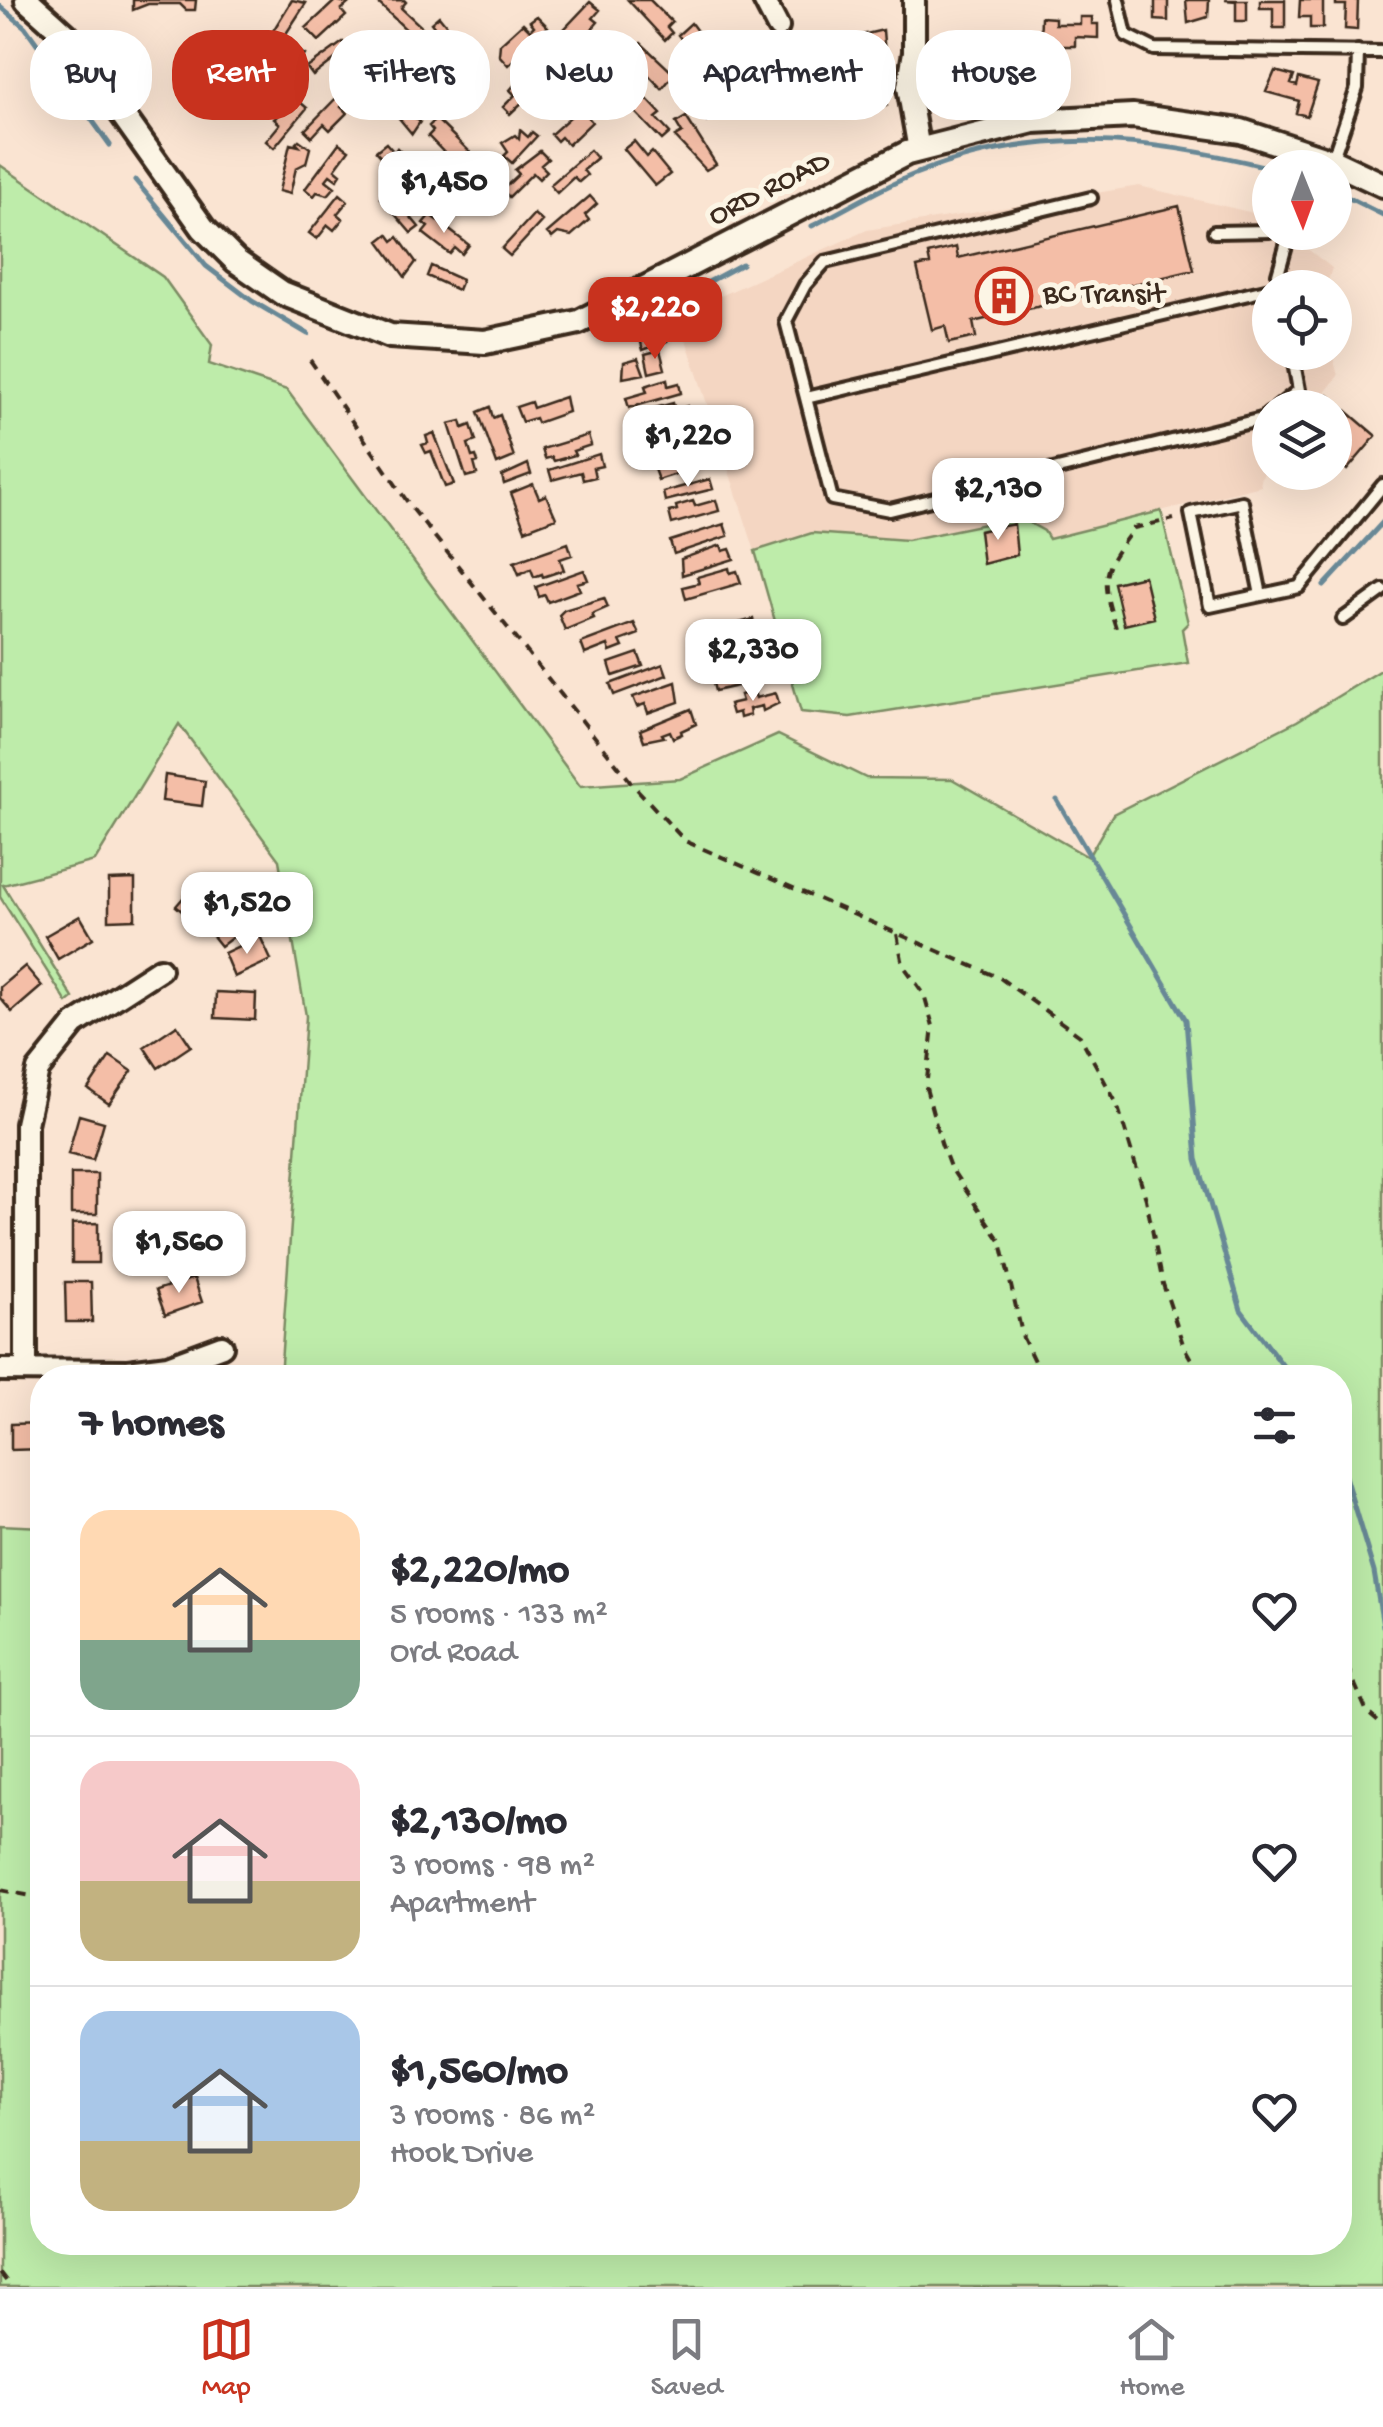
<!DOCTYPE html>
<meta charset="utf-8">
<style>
body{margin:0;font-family:"Gochi Hand",sans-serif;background:#f7f7f7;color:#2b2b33;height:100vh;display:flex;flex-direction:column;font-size:38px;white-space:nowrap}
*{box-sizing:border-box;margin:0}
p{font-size:32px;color:#7c7c81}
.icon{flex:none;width:55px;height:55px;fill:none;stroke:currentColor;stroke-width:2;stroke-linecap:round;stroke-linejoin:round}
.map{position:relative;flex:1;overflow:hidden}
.drawer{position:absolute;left:30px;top:1365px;width:1322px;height:890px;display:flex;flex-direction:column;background:#fff;border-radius:40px;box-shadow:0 10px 40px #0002}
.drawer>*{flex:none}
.guide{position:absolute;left:30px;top:30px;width:1325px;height:90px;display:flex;gap:20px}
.needle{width:65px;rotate:179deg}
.fabs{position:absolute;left:1252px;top:150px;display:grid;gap:20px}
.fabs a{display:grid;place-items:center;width:100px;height:100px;border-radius:50%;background:#fff;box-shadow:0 10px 40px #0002;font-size:50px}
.price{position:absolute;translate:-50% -85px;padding:0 22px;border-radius:20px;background:#fff;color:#222;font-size:32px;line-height:65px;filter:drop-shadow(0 2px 5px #0008)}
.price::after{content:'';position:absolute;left:50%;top:60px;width:30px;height:22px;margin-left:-15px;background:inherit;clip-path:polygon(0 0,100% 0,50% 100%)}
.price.current{background:#c8321e;color:#fff}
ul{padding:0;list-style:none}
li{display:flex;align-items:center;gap:30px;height:250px;padding:0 50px}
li+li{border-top:2px solid #e1e1e2}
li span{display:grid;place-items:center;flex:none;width:280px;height:200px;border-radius:30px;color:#555}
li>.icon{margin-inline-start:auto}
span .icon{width:120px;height:120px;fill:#fffc;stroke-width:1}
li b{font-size:42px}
h2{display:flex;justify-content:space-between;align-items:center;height:120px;padding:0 50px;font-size:42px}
.tag{padding:0 35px;border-radius:40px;background:#fff;box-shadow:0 10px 40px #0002;font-size:35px;line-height:90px}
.tag.current{background:#c8321e;color:#fff}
.dock{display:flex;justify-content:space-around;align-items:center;height:140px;border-top:2px solid #e1e1e2;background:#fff;font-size:28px;color:#7c7c81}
.dock a{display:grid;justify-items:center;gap:5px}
.dock .current{color:#c8321e}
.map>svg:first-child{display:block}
.built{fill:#f4d6c2}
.green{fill:#beecaa;stroke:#7c8b64;stroke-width:2.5}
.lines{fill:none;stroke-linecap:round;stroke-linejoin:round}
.stream{stroke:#688896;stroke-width:5}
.building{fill:#f4bea7;stroke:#3b2a1e;stroke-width:2.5}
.service-casing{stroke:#3b2a1e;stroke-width:18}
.minor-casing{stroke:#3b2a1e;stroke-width:28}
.tertiary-casing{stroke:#3b2a1e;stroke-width:30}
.path{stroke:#3b2a1e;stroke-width:4;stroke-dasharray:10 8;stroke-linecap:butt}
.service{stroke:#fcf5e5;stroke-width:10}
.minor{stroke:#fcf5e5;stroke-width:20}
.tertiary{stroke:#fcf5e5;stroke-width:22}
.labels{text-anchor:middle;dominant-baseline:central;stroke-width:10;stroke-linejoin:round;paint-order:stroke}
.street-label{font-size:30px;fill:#3b2a1e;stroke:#fcf5e5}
.poi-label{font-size:30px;fill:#3b2a1e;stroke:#fcf5e5;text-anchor:start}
</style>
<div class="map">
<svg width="1383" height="2287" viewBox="0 0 1383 2287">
<rect width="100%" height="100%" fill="#fae4d2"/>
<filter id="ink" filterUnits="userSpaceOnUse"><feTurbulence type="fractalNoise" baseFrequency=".01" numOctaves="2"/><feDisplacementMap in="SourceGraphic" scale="20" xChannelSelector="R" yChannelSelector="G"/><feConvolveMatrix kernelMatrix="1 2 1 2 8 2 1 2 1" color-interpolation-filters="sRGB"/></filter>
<g filter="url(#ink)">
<path class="built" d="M1139,186L1266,216L1270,219V232L1287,233L1332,268L1326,287L1270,288V352L1332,353L1338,376L1314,407L1270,408V465L1260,479L1261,486L1048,539L1019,517L907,540L812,533L755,551L678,315L867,230Z"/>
<path class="green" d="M0,165L163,277L212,345L209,364L287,390L580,786L680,779L778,735L866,778L952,779L1088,857L1113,814L1297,721L1383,669V2287H0V1525L42,1527V2242H1340V1378L280,1377L306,1016L279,860L179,724L95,861L3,885L73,998L67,1003L0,897Z
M1161,511L1188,623L1182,629L1188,663L850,717L801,712L755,551L812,533L907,540L1019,517L1044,531L1049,539Z"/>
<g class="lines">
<path class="stream" d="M0,6L25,27L110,145
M135,180L206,266L252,301L308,334
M1345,196L1383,215
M812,226C846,209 880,188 915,174C1036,126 1149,137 1271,168
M615,332L742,264
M1324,586L1383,522
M1057,800L1186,1020L1197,1159L1241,1310L1292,1378
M1340,1460L1374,1572L1383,1626"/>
</g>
<path class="building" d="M133,0H196L195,10H186L180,4H148L133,10Z
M292,0L306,3L278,46L268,39Z
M336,0L348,4L341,10L346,16L319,41L306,28Z
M404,0L406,2L401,8L426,31L417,40L376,1Z
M628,0H650L672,22L667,27L672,33L665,40Z
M1155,0H1168V21L1155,20Z
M1186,0H1209L1208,17L1188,23Z
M1225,0H1247V21H1236V1Z
M1260,0H1285V28H1273V8H1260Z
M1300,0H1323V28H1310V17H1299Z
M1336,0H1358L1357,30L1345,29L1346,5H1336Z
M590,2L600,10L593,18L598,22L585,37L580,32L561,52L551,43Z
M439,16L473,58L465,65L451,48L448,51L441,44L445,40L431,23Z
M537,16L548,27L508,65L499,55L500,44L523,23L530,30L534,26L530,21Z
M1041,17L1055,18V24H1080V17H1092V24H1098V38L1075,37V46H1040Z
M691,23L717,58L709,64L692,41L686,45L678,35Z
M883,30L886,68L871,70L869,46L861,47L858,36Z
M384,37L406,60L410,56L421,67L416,72L422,78L414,85L376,44Z
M343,42L348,49L313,76L307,68Z
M632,42L637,47L641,43L674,74L662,89L624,49Z
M297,50L305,55L277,98L268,92L283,70L277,66L286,52L292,56Z
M585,53L592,60L585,67L592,74L569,97L562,90L558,94L550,87Z
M545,58L550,63L543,70L549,77L510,114L503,107L515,95L510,90L528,69L536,74L531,68Z
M436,68L472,104L464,111L460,108L455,112L441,98L446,93L429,76Z
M1275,71L1294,76L1291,84L1297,86L1299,78L1318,83L1307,116L1296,113L1299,101L1266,92Z
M693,72L718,116L707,122L698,106L693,109L681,88L686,85L682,78Z
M885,77L887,105L826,108L824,80Z
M343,91L350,98L341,107L347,113L330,130L324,124L312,137L305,130Z
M391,95L420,122L412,134L384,100Z
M590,99L597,107L587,116L592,122L568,145L561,137L557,141L551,134Z
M647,99L661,114L656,118L670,133L662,140L632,109Z
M300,102L307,108L274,148L266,141L280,124L274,119L288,105L293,110Z
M686,117L716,164L706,170L675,137L682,133L676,123Z
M436,119L470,152L457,166L428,136L433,131L429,126Z
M520,130L528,137L532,132L537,136L512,163L504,156L508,152L502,143L515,135L519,139Z
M299,140L310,148L306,163L296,168L290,194L279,191L290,144L299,146L296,143Z
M634,141L647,157L652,152L670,174L655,186L624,149Z
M339,143L349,150L335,169L341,174L337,180L330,175L326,180L335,187L328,195L317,192L314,196L305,189Z
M386,143L394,152L397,148L414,166L409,170L422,185L414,192L376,151Z
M590,150L597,158L583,170L587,175L579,182L574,177L557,193L550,185Z
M540,151L548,159L541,165L547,171L539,179L533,173L509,197L502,190L519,174L515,170Z
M433,166L469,204L462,211L456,206L451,211L424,182L430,176L426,172Z
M389,191L395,197L401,192L410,203L404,209L419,227L411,233L381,198Z
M340,194L348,201L337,214L343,219L334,230L328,225L317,239L309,233Z
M590,196L597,204L585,215L589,220L571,236L558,233L552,238L547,233Z
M1179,206L1194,270L973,322L976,337L949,343L945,326L932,330L917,267L930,264L928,254L956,247L958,258Z
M534,214L542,221L510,256L502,249Z
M430,215L469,245L462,254L455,248L450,254L423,233L428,227L423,223Z
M388,234L393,241L398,237L416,262L405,277L379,241Z
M431,266L462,280L458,290L427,276Z
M652,332H663L667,341L643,350L639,335Z
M660,350L665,369L649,373L645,354Z
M638,358L644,374L623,378L624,362Z
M667,379L668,386L679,383L681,393L629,408L626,398L647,392L645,386Z
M1328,395L1376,436L1347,470L1335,459V408H1317Z
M565,397L568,412L537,423L535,418L522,422L516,407L531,402L533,408Z
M673,403L675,410L687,406L690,416L638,432L636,422L650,418L648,410Z
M490,407L493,418L500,415L514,457L497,464L478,412Z
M461,421L463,428L471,425L476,441L468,444L472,457L476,456L478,462L474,463L477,474L466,477L449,424Z
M695,428L698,438L645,455L642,445L649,439Z
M434,433L454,484L445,487L431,451L426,453L422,445L428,443L426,436Z
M588,435L591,445L573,451L575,455L554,461L552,457L545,459L542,449Z
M695,449L704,465L658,480L654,469L673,463L671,457Z
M599,454L602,466L593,468L595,477L583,480L581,472L552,480L549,470Z
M528,464L531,474L504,484L502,476Z
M710,479L713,489L665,501L663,492Z
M533,484L539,498L546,495L556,518L525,530L511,493Z
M716,500L719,511L672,524L669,512L677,510L676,506L693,501L695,506Z
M724,524L728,536L674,554L670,541Z
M1014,524L1017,555L983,564L979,531Z
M568,543L572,555L560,559L564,570L543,577L542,574L534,577L531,569L519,574L514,562Z
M721,545L723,551L730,549L734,559L682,575L681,559Z
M729,568L730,573L737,571L741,583L686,599L683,587L699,583L697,577Z
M584,570L588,580L577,583L580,590L548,602L545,595L539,597L536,587Z
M1144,576L1154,618L1124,625L1114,583Z
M604,598L608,607L592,614L594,618L565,630L559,615L564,610Z
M753,619L756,629L702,644L699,633L708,631L707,627L714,625L715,630Z
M634,623L639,634L620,641L623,647L610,652L608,645L585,654L581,643Z
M739,643L741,650L761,644L764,654L711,670L708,652Z
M638,653L643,666L613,676L609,663Z
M761,660L769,679L715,691L712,679L730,675L729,672Z
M663,664L667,675L614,695L610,684Z
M676,682L679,702L648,713L645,704L637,707L633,697Z
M754,692L756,698L776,693L779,703L763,711L762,706L749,709L750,715L740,718L739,712L732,714L729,704L742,701L740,695Z
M691,709L696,724L681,731L682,734L673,738L670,731L662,734L664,737L644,741L640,730Z
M165,775L205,781L202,806L162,801Z
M202,876L222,892L196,923L176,906Z
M135,879V919L109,920V880Z
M237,902L253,922L221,946L205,926Z
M80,916L93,938L58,959L45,936Z
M260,936L271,960L234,977L224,953Z
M25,966L42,986L12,1012L0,998V987Z
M216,992L256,994L255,1020L215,1018Z
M177,1025L191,1046L158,1068L144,1047Z
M110,1056L132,1071L109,1104L88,1089Z
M79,1115L104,1122L93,1160L68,1154Z
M71,1174H97V1214H71Z
M98,1223V1263H72V1224Z
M194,1278L202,1302L165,1315L156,1290Z
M65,1282H91L92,1322H66Z
M42,1423V1449L11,1450V1424Z"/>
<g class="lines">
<g class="service-casing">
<path id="service" d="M1118,0L1126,35L1154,49L1383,52
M1332,161L1357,88L1358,51
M1214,232L1270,231
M1280,288L1278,274L1290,232
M1270,289L806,398L832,499L890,510L1262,419L1270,413
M806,398L786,321L805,285L825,262L1091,198
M1277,408L1299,390L1292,352
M1261,595L1242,502L1191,513L1210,606L1299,587L1383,485
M1343,619L1383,590"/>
</g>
<g class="minor-casing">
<path id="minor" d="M764,0L778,27
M914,0V52L908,87L919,150
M0,1370L128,1371L168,1366L222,1346
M26,1370V1124L38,1070L75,1024L160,969"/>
</g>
<g class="tertiary-casing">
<path id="tertiary" d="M27,0L66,35L203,228L236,261L282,293L390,336L485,342L579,322L907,153L1033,121L1133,116L1241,131L1332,161L1383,185"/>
</g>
<path class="path" d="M310,360L411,507L635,787L685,841L1000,978L1080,1036L1117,1104L1146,1199L1163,1284L1184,1347L1202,1378
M1116,628C1099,576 1102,571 1134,528L1174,519
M897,934L903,965L924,994L933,1026L926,1088L941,1143L950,1167L1001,1242L1023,1338L1042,1378
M1340,1650L1367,1712L1383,1726
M0,1890L42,1898
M0,2273L11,2287"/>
<use href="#service" class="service"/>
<use href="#minor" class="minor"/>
<use href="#tertiary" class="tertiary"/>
</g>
</g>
<defs>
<g id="building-ring" transform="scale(2.875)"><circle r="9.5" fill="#fcf5e5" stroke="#c8321e" stroke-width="1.5"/><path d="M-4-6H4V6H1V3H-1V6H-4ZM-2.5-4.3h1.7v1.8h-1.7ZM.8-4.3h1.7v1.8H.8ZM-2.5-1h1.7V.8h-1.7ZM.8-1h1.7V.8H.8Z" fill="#c8321e"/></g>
</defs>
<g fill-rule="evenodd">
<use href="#building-ring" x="1004" y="296"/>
</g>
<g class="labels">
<g class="street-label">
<text transform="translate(770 190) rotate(-27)">ORD ROAD</text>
</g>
<g class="poi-label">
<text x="1043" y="296">BC Transit</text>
</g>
</g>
</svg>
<div class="fabs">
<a><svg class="needle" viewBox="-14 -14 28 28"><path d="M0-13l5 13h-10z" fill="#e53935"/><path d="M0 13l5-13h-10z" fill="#7c7c81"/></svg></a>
<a><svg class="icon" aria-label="locate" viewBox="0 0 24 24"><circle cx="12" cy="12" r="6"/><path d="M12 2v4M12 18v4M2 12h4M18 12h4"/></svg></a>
<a><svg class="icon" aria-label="layers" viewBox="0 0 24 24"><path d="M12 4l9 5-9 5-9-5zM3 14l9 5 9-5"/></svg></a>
</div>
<b class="price" style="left:444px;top:236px">$1,450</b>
<b class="price current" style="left:655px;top:362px">$2,220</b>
<b class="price" style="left:688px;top:490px">$1,220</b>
<b class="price" style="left:998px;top:543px">$2,130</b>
<b class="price" style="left:753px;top:704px">$2,330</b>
<b class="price" style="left:247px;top:957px">$1,520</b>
<b class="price" style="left:179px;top:1296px">$1,560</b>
<div class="guide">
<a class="tag">Buy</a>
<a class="tag current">Rent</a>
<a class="tag">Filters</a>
<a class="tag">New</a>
<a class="tag">Apartment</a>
<a class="tag">House</a>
</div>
<section class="drawer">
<h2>7 homes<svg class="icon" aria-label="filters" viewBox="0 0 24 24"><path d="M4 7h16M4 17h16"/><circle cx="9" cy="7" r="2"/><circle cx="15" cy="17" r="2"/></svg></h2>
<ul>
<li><span style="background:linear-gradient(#ffd9b3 65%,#7fa58c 0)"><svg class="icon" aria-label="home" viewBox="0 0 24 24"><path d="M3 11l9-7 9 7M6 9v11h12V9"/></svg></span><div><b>$2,220/mo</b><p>5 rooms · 133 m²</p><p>Ord Road</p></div><svg class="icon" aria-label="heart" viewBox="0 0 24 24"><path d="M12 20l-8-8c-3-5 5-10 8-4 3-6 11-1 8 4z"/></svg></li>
<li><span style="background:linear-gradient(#f6c9c9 60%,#c2b280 0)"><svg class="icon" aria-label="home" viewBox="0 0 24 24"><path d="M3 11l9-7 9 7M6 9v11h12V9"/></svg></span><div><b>$2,130/mo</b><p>3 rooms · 98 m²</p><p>Apartment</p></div><svg class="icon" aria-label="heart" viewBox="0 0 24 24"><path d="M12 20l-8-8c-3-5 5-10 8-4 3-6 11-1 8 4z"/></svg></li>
<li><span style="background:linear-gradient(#a9c7e8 65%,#c2b280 0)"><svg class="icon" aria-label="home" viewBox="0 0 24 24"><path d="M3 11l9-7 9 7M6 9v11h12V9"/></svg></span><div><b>$1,560/mo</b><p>3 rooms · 86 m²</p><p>Hook Drive</p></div><svg class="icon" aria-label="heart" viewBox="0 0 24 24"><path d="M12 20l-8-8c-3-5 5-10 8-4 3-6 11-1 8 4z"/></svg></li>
</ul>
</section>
</div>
<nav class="dock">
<a class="current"><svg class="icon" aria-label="map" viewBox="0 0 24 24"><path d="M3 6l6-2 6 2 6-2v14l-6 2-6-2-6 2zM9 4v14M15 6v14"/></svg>Map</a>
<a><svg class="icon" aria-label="saved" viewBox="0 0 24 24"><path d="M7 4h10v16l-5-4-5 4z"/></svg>Saved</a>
<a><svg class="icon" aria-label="home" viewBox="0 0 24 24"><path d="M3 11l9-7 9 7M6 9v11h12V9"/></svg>Home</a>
</nav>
